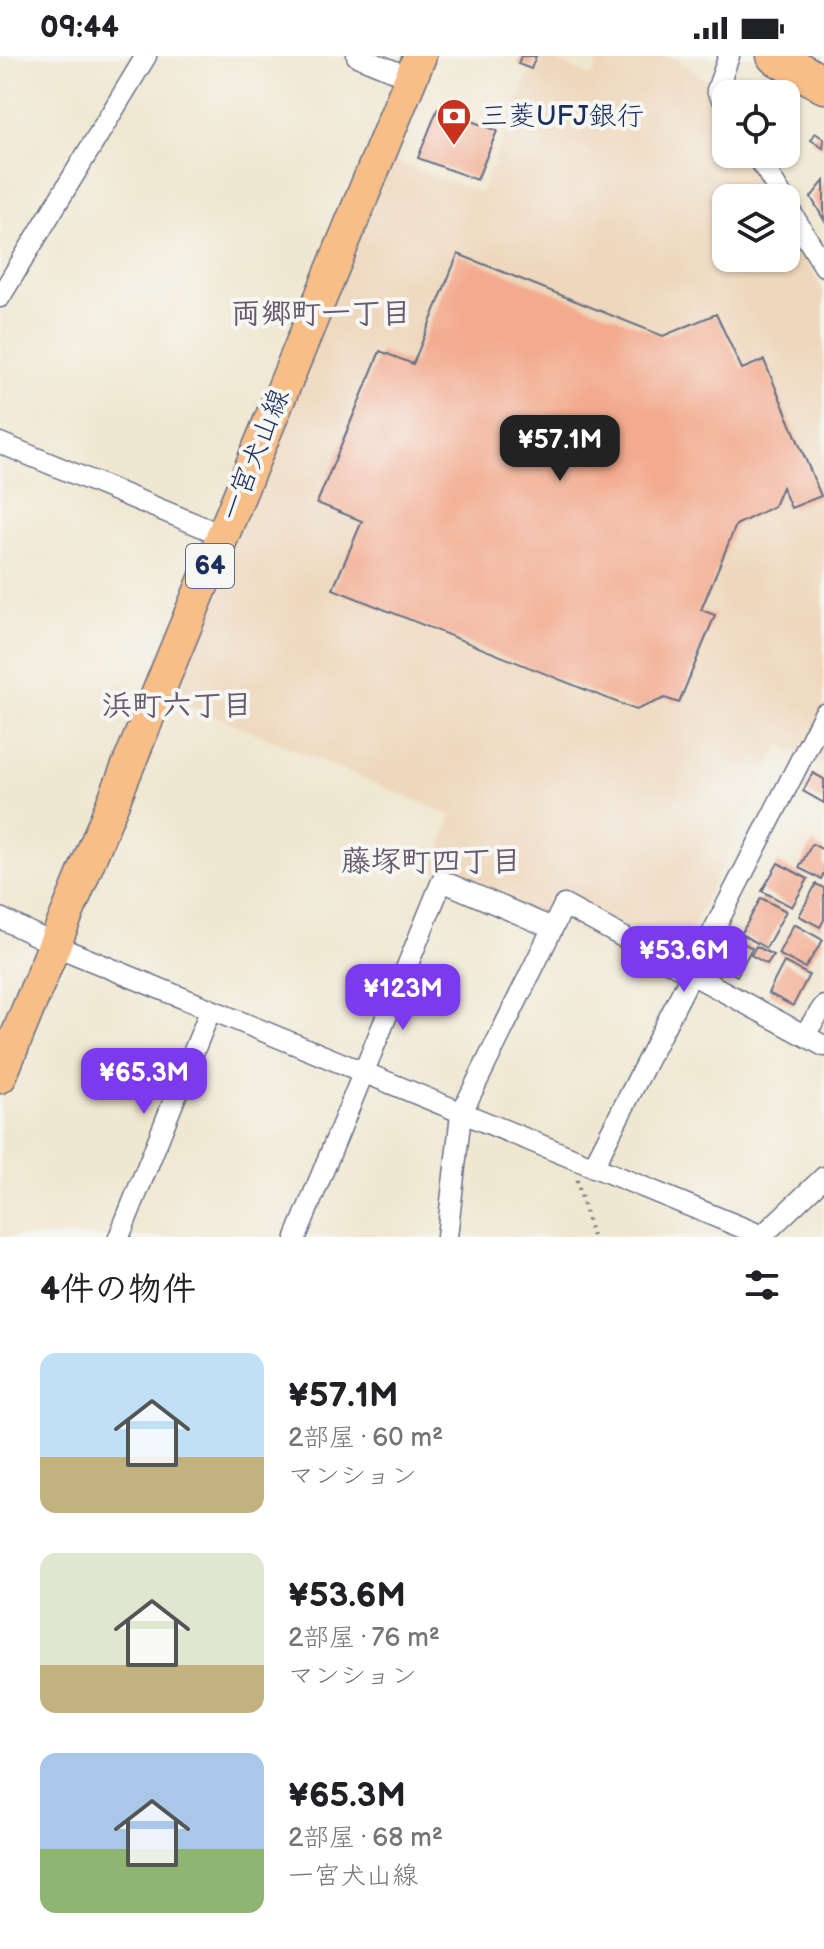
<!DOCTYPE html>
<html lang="ja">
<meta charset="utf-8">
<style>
body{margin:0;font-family:"Balsamiq Sans","Klee One",sans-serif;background:#f2f2f2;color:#202124;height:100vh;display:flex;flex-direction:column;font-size:30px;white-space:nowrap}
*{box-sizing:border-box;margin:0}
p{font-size:26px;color:#757577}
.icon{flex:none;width:44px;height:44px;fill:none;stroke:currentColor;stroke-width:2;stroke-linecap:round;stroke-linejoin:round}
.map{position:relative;height:1181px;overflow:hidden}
.panel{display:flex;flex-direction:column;background:#fff;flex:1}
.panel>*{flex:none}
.tools{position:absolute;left:712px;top:24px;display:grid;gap:16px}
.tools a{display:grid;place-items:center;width:88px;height:88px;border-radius:16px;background:#fff;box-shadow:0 2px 6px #0004;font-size:40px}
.price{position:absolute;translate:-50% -68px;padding:0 18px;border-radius:16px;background:#7c3aed;color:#fff;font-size:26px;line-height:52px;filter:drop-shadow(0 2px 4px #0008)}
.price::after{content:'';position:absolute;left:50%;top:48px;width:24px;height:18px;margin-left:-12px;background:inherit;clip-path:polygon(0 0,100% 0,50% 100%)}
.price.selected{background:#222;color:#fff}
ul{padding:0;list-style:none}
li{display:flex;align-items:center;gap:24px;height:200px;padding:0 40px}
li span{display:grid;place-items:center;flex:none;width:224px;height:160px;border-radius:16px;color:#555}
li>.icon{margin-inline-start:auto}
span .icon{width:96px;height:96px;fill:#fffc;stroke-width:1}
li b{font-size:34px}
h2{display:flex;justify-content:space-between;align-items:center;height:96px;padding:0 40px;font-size:34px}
.status{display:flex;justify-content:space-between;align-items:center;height:56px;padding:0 40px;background:#fff;direction:ltr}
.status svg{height:22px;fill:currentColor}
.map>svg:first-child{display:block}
.built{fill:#eed7bb}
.building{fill:#f3ab8f}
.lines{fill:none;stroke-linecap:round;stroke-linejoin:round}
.street-casing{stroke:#666f86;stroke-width:23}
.primary-casing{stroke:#666f86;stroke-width:35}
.highway-casing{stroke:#666f86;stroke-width:39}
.path{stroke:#666f86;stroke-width:4;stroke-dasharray:2 6;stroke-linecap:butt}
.street{stroke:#fff;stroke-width:20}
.primary{stroke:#f7be88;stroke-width:32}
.highway{stroke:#f7be88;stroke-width:36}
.labels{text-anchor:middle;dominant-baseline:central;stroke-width:8;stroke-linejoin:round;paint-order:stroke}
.shield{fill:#f6f6f2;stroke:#5d6b8a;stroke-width:2}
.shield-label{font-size:26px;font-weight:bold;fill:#1b2f5e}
.poi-label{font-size:28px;fill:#1b2f5e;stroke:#f6f6f2;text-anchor:start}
.street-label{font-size:28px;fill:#1b2f5e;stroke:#f6f6f2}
.neighbourhood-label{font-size:30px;font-weight:bold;fill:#675a6f;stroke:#f6f6f2}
</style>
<div class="status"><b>09:44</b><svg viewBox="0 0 49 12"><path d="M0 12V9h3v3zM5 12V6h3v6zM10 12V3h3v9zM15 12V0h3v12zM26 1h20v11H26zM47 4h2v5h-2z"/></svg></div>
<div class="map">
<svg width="824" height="1181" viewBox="0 0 824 1181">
<rect width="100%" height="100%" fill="#f6f6f2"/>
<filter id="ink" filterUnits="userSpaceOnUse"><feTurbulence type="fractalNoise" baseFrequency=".0125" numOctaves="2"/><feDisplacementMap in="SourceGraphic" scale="16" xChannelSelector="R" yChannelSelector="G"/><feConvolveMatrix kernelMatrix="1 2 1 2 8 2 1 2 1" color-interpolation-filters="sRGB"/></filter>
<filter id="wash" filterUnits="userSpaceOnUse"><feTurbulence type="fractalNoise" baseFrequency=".006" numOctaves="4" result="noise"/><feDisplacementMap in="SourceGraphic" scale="32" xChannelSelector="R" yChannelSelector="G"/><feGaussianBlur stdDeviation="1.8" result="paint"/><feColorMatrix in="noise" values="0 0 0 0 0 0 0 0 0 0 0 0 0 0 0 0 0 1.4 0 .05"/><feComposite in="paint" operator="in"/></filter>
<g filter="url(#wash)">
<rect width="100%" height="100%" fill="#f0e7d0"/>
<path class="built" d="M536,0H545L592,21L600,0H671L705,23L726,61V98H747L772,142H726V202H786V167L824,237V709L779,688L678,901L562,836L549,862L433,813L452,760L168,640L382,101L481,137Z"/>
<g id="blocks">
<path class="building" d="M521,0H536L531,13L518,8Z
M438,52L497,75L477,124L418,102Z
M815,77L824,83L823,92L811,84Z
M824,125V164L811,141Z
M458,198L663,280L716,258L742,313L764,304L821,440L791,452L782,431L774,450L736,469L701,554L715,559L679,647L665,642L636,654L333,533L362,465L317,447L380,295L413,308Z
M813,717L824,723V747L803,735Z
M812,788L824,794V817L821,823L799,812Z
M778,807L808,823L792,851L762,835Z
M816,828L824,832V864L820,871L799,860Z
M761,842L786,855L766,892L741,878Z
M794,868L823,884L805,912L778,898Z
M729,879L752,892L737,920L714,908Z
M756,890L773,899L767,908L751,899Z
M784,906L809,919L793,950L768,937Z"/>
</g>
</g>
<g filter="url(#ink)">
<use href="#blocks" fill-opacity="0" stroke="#666f86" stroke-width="2"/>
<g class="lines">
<g class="street-casing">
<path id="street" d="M357,0L411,22
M726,48L717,34L729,0
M756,98L783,142
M786,148L824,210
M0,241L146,0
M0,387L222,479
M0,862L68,895L765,1181
M804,979L824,950
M593,1111L824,658
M119,1181L210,955
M296,1181L442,825L552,872
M447,1181L461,1058L564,849L824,990
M756,1181L763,1179L824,1121"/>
</g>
<g class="primary-casing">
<path id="primary" d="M0,1021L420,0"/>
</g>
<g class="highway-casing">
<path id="highway" d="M775,0L824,29"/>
</g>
<path class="path" d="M577,1124L592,1181"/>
<use href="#street" class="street"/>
<use href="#primary" class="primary"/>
<use href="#highway" class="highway"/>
</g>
</g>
<defs>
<g id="bank-pin" transform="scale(1.8)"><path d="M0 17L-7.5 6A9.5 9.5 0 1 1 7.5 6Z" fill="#c8321e" stroke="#f6f6f2"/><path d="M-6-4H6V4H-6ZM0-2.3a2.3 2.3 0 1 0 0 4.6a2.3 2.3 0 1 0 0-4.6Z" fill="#fff"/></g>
</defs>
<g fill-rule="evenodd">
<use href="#bank-pin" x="454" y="60"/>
</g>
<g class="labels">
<rect class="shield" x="186" y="488" width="48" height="44" rx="6"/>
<g class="shield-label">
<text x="210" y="510">64</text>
</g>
<g class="poi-label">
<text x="480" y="60">三菱UFJ銀行</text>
</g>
<g class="street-label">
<text transform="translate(255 399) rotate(-68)">一宮犬山線</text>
</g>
<g class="neighbourhood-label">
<text x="321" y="258">両郷町一丁目</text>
<text x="177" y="650">浜町六丁目</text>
<text x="431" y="806">藤塚町四丁目</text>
</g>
</g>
</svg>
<div class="tools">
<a><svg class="icon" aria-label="locate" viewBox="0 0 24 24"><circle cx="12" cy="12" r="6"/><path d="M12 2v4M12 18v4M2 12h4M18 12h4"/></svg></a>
<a><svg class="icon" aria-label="layers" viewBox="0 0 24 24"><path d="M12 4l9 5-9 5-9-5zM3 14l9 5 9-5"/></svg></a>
</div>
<b class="price selected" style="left:560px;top:427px">¥57.1M</b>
<b class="price" style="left:684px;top:938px">¥53.6M</b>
<b class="price" style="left:403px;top:976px">¥123M</b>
<b class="price" style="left:144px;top:1060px">¥65.3M</b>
</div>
<section class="panel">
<h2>4件の物件<svg class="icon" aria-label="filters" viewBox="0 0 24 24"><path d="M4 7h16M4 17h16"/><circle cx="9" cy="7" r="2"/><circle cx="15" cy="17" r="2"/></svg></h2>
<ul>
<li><span style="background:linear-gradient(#bfe0f5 65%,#c2b280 0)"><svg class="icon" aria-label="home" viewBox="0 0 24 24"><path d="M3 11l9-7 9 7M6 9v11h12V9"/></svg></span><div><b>¥57.1M</b><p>2部屋 · 60 m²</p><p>マンション</p></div></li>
<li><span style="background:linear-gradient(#dfe7d0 70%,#c2b280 0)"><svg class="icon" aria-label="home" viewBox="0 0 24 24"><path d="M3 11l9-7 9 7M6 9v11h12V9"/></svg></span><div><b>¥53.6M</b><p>2部屋 · 76 m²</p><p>マンション</p></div></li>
<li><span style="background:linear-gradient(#a9c7e8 60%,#8fb573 0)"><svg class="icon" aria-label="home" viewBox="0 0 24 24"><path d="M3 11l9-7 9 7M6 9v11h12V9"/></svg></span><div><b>¥65.3M</b><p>2部屋 · 68 m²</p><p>一宮犬山線</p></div></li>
</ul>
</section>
